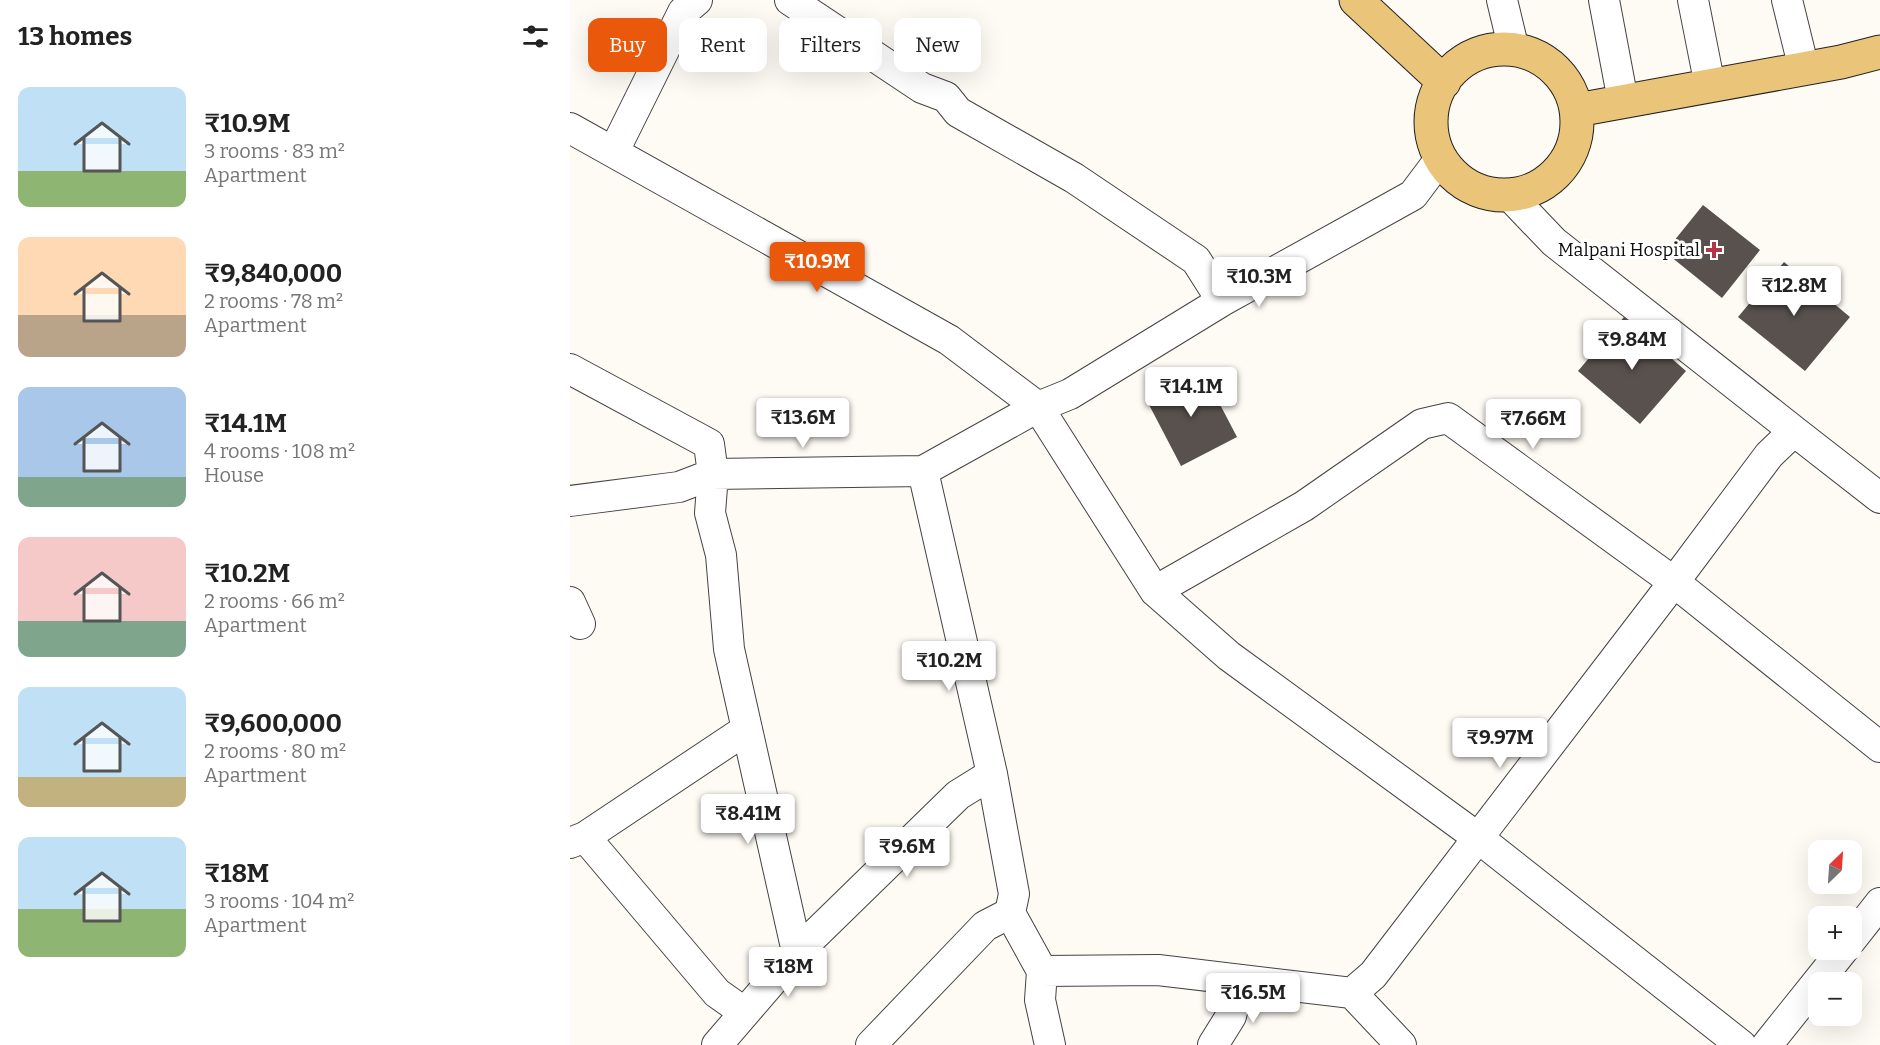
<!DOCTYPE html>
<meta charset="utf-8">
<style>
body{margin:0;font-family:Bitter,serif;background:#f2f2f2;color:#222;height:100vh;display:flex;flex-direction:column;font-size:22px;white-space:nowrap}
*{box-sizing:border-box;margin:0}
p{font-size:20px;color:#767676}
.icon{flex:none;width:33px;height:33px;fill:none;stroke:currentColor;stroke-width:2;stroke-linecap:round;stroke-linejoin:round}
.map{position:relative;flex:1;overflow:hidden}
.details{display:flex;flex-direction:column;background:#fff;width:570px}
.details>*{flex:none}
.hud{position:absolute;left:18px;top:18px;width:570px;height:54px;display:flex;gap:12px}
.needle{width:39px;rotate:25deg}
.buttons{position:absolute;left:1238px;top:840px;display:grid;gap:12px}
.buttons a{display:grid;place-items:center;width:54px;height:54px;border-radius:12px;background:#fff;box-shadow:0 6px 24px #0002;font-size:30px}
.price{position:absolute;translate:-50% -51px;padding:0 14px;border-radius:6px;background:#fff;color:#222;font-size:20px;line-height:39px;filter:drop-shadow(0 2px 3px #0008)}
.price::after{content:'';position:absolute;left:50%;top:36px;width:18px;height:14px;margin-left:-9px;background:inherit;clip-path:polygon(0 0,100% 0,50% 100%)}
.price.selected{background:#ea580c;color:#fff}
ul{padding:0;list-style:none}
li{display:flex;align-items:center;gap:18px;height:150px;padding:0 18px}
li span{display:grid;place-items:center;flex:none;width:168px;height:120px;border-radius:12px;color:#555}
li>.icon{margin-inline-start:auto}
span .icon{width:72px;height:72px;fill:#fffc;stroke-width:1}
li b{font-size:26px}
h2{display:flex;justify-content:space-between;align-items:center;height:72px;padding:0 18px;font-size:26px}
.tag{padding:0 21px;border-radius:12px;background:#fff;box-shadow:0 6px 24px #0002;font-size:21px;line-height:54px}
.tag.selected{background:#ea580c;color:#fff}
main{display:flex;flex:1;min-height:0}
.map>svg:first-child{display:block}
.building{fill:#58514e}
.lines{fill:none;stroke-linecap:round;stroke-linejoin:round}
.minor-casing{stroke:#434343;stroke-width:32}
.major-casing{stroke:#212121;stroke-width:35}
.minor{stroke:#fff;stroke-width:30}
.major{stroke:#eac479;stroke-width:33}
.poi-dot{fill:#b23648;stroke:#fff;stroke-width:2}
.labels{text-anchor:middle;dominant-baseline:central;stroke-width:6;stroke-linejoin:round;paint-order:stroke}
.poi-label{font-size:18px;fill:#101010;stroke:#fff;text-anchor:end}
</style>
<main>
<section class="details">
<h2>13 homes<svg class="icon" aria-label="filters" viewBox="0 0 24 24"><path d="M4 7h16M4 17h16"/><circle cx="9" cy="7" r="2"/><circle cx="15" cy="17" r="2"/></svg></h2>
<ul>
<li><span style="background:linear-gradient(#bfe0f5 70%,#8fb573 0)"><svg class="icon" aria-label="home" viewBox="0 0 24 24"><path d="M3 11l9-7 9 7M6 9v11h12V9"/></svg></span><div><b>₹10.9M</b><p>3 rooms · 83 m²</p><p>Apartment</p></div></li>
<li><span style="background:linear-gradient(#ffd9b3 65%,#b9a48a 0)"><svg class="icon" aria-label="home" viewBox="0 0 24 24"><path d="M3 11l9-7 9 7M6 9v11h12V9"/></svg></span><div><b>₹9,840,000</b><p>2 rooms · 78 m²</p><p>Apartment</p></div></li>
<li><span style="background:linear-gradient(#a9c7e8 75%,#7fa58c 0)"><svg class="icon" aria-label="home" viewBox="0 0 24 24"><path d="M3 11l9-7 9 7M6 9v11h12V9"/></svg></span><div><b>₹14.1M</b><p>4 rooms · 108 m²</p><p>House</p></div></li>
<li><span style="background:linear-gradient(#f6c9c9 70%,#7fa58c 0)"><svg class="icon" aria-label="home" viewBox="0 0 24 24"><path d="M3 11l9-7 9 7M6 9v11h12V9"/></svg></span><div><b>₹10.2M</b><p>2 rooms · 66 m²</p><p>Apartment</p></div></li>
<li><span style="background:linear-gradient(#bfe0f5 75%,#c2b280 0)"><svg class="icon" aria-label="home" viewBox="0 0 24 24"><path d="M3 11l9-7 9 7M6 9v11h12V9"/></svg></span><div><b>₹9,600,000</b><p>2 rooms · 80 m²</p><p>Apartment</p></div></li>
<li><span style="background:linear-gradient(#bfe0f5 60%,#8fb573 0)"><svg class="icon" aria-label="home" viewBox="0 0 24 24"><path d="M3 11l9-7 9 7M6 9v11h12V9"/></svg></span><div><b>₹18M</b><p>3 rooms · 104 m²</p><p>Apartment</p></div></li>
</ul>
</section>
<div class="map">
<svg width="1310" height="1045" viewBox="0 0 1310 1045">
<rect width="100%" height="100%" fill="#fefbf5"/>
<path class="building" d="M1133,205L1190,250L1152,298L1095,252Z
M1214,262L1280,317L1235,371L1168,317Z
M1054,317L1116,371L1070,424L1008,371Z
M632,370L667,437L611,466L576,399Z"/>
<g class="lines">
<g class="minor-casing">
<path id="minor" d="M220,0L352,88L376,97L388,112L504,178L626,260L652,301
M932,0L944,50
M1034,0L1053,101
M1123,0L1140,86
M1217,0L1234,69
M0,128L379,340L468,407L585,591L659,656L907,837L1171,1045
M44,151L113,12L127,0
M939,195L984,242L1224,431
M0,369L139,444L143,474L140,513L151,555L159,649L227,952
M353,471L422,774L444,894L440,913L472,971L588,970L782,993L803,975L1104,582L1199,455L1224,431L1310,498
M0,501L109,487L143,474L353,471L468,407L500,394L652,301L843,195L870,159
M585,591L734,506L852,424L878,418L1104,582L1310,747
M0,602L10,624
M15,837L147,993L174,1012
M0,843L15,837L177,729
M1281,940L1310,903
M472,971L470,1000L480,1045
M782,993L831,1045
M147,1045L227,952L388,795L422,774
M301,1045L415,926L440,913
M643,1045L661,1016L670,981
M1197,1045L1273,950"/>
</g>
<g class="major-casing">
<path id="major" d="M786,0L874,82
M861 122a73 73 0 1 1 146 0a73 73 0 1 1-146 0Z
M1007,110L1271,62L1310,52"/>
</g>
<use href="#minor" class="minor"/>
<use href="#major" class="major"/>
</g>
<path class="poi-dot" d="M1141 241h6v6h6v6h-6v6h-6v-6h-6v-6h6z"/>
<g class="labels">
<g class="poi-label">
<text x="1130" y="250">Malpani Hospital</text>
</g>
</g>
</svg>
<div class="buttons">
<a><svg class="needle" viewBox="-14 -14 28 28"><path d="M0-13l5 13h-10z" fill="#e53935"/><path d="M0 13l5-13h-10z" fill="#767676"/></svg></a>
<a>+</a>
<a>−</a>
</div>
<b class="price selected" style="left:247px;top:293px">₹10.9M</b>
<b class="price" style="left:689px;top:308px">₹10.3M</b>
<b class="price" style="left:1224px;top:317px">₹12.8M</b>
<b class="price" style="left:1062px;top:371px">₹9.84M</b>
<b class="price" style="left:621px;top:418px">₹14.1M</b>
<b class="price" style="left:233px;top:449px">₹13.6M</b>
<b class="price" style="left:963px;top:450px">₹7.66M</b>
<b class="price" style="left:379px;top:692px">₹10.2M</b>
<b class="price" style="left:930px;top:769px">₹9.97M</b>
<b class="price" style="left:178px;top:845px">₹8.41M</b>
<b class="price" style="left:337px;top:878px">₹9.6M</b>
<b class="price" style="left:218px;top:998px">₹18M</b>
<b class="price" style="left:683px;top:1024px">₹16.5M</b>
<div class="hud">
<a class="tag selected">Buy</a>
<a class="tag">Rent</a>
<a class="tag">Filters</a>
<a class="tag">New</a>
</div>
</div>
</main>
